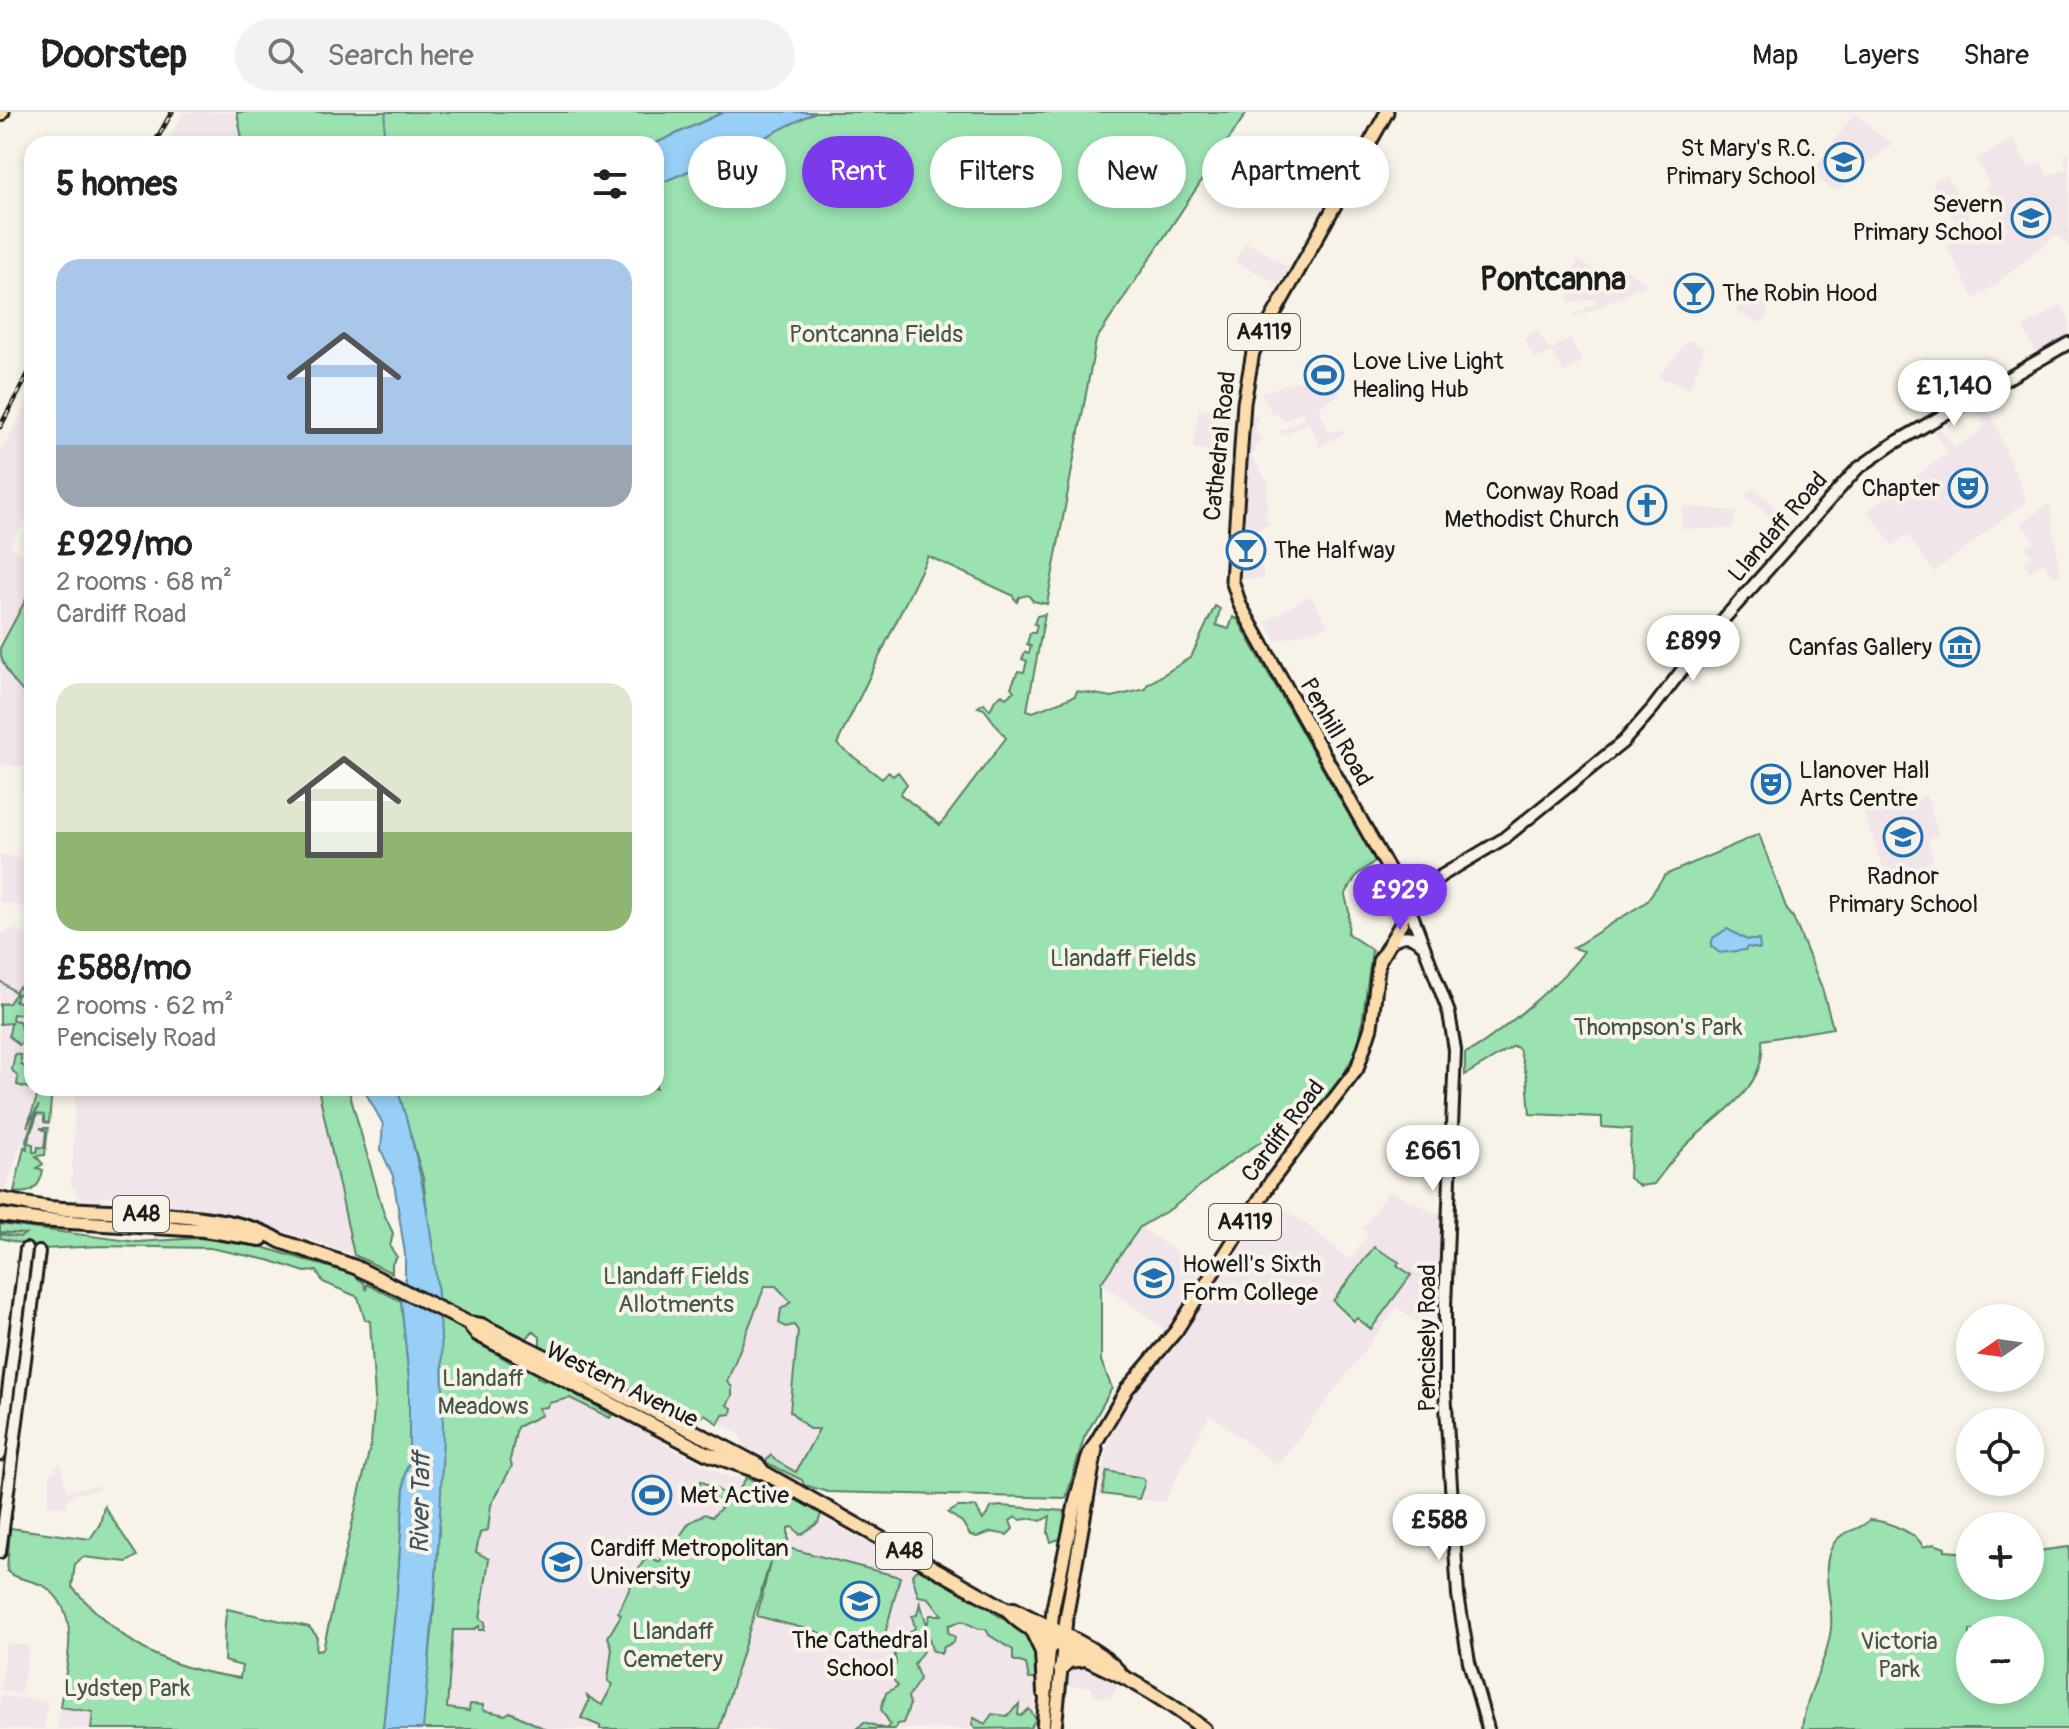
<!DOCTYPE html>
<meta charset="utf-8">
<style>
body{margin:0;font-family:Pangolin,sans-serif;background:#f2f2f2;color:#222;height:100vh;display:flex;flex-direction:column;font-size:30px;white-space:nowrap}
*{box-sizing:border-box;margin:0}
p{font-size:26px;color:#767676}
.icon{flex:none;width:44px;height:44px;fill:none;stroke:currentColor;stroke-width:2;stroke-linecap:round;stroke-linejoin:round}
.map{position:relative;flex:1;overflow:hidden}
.panel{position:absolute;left:24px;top:24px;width:640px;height:960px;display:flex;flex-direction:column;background:#fff;border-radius:24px;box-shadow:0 4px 12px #0003}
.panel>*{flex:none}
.banner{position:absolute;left:688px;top:24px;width:760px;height:72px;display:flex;gap:16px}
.needle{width:52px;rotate:257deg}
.fabs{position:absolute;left:1956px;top:1192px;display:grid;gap:16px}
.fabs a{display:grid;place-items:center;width:88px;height:88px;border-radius:50%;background:#fff;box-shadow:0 4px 12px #0003;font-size:40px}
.price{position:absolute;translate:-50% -68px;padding:0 18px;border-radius:28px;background:#fff;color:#222;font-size:26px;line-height:52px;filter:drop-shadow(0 2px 4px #0008)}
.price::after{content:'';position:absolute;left:50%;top:48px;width:24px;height:18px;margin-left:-12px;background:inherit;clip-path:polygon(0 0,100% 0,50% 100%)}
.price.on{background:#7c3aed;color:#fff}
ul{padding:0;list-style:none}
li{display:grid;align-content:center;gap:16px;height:424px;padding:0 32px}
li span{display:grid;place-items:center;height:248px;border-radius:24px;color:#555}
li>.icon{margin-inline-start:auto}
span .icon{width:144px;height:144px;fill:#fffc;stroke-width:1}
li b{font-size:34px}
h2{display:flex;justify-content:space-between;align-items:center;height:96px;padding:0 32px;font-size:34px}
.pill{padding:0 28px;border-radius:36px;background:#fff;box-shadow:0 4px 12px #0003;font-size:28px;line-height:72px}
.pill.on{background:#7c3aed;color:#fff}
header{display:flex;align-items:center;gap:48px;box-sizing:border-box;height:112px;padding:0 40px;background:#fff;border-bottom:2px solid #e0e0e0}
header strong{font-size:38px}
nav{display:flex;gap:44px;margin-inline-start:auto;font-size:28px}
.search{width:560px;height:72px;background:#f2f2f2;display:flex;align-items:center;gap:20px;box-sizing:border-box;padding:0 28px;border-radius:44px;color:#767676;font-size:30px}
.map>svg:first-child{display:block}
.built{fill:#f2e5ea}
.green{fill:#9ae2b0;stroke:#5b7f66;stroke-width:2;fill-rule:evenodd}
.water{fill:#97cff6;stroke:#66879f;stroke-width:2}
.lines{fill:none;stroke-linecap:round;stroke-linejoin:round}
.stream{stroke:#66879f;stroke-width:2}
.secondary-casing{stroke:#1c1c1c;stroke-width:16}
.primary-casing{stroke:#1c1c1c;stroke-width:17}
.highway-casing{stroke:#1c1c1c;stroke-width:18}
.secondary{stroke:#f7f3e8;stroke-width:10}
.primary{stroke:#fcdcac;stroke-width:11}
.highway{stroke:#fcdcac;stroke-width:12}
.rail-casing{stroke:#1c1c1c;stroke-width:5}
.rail{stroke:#f7f3e8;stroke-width:2;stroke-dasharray:6;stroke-linecap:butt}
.labels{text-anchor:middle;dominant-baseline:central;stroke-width:8;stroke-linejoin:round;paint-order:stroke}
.shield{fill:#f7f3e8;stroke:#5e5c59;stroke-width:2}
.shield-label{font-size:22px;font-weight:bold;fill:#1c1c1c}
.poi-label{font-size:24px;fill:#1c1c1c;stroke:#f7f3e8;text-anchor:start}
.park-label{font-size:24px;fill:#425748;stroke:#f7f3e8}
.street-label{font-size:24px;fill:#1c1c1c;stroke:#f7f3e8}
.water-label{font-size:26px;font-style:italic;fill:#41525d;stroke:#f7f3e8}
.district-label{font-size:32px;font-weight:bold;fill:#1c1c1c;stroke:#f7f3e8}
</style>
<header>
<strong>Doorstep</strong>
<div class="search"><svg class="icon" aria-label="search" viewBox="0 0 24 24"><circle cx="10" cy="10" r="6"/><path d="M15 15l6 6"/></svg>Search here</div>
<nav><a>Map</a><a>Layers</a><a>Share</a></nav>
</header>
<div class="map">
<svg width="2069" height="1617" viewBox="0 0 2069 1617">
<rect width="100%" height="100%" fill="#f7f3e8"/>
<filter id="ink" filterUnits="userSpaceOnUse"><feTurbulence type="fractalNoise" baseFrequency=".0125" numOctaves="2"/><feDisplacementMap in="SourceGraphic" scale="16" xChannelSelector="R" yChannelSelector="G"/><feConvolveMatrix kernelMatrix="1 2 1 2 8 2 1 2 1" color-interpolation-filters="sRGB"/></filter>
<g filter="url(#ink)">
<path class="built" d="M184,0H237L243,32H166Z
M1854,1L1892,32L1835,79L1811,62Z
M2013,27L2029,56L2041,50L2048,64L2067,56L2064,43L2069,41V134L2056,123L1994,174L1974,186L1946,133L1962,124L1932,71L1947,63L1975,116L1982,113L1999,103L1986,76L1990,73L1976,47Z
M1246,130L1289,155L1279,173L1235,149Z
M1578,147L1609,168L1621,154L1647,172L1574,206L1573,203L1596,191L1594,186L1569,192L1568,168Z
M1747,179L1772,190L1762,212L1735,200Z
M2061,192L2069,206V224L2037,242L2023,216Z
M1536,217L1549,237L1570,226L1583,249L1564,260L1552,240L1535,247L1524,227Z
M1688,228L1705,235L1690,276L1658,265Z
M1332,258L1340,282L1319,295L1329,321L1342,316L1344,322L1320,335L1309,310L1283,323L1281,319L1304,306L1303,302L1301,300L1284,310L1278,301L1273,304L1261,281Z
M32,283V394L10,434L32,448V476L0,536V341Z
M1984,286L2027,389L1934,460L1907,423L1892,433L1867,399L1948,341L1932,317L1938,313L1955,336L1985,315L1972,293Z
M1199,296L1232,306L1229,342L1193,336Z
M1252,304H1258L1256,320L1262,330L1254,334L1256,339L1251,343L1269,372L1266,404L1270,412L1252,421L1244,420Z
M1752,375L1798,414L1790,423L1745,383Z
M2050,391L2060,462L2055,466L2043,450L2030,459L2024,451L2032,444L2025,435L2035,429L2021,411Z
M1683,394L1706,396L1737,400L1731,417H1682Z
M1260,429L1267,440L1266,445L1261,448L1264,467H1242L1243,433Z
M1310,483L1328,514L1276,529L1266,510Z
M0,545L32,589V679L22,678L25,655L0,652Z
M1900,677L1911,688L1926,683L1939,723L1928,727L1933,748L1888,770L1861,693Z
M0,742L32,748V796L0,790Z
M15,816L32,826V976H52L45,1043L30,1040L22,1030L5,1078L0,1077V822Z
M76,976H318L354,1143L232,1102L153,1093L108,1084L90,1089L80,1086L71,1073Z
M1389,1079L1444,1104L1439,1222L1436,1225L1397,1195L1278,1354L1210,1302L1164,1390L1099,1384L1108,1331L1119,1306L1134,1281L1184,1222L1240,1131L1243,1132L1265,1087L1305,1111L1350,1148L1368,1122L1362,1117Z
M1140,1114L1207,1161L1169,1220L1101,1171Z
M775,1148L799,1170L798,1242L790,1299L820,1316L793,1366L745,1338L740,1322L711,1306Z
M566,1278L621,1309H629L666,1327L664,1332L726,1364L757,1369L610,1617H532L447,1597L453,1515L466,1438L524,1286Z
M60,1351L67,1379L98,1373L99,1377L75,1382L67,1388V1395L47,1393L51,1359L57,1360L54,1355Z
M794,1390L931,1466L1037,1549L1033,1617H708L760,1455Z
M6,1531L29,1534L21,1582L0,1578Z
M1084,1553L1118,1573L1110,1587L1092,1583V1575L1064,1574L1065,1566H1069L1070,1556Z
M0,1584L48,1589L44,1617H0Z
M60,1595L93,1600L91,1617H57Z"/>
<path class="green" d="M237,0H724L654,32H243Z
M815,0H1247L1096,228L1047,492L1033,489L1028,483L1019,485L1017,490L1012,483L928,444L837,632L882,667L888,660L893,664L898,660L907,672L900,682L940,713L1006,626L984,597L978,595L984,591L990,598L995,588L1002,582L1006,586L1014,579L1011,575L1018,559L1024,560L1027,549L1022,547L1025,540L1029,541L1031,534L1027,532L1030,521H1035L1037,513L1034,512L1037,504L1045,502L1027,598L1033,600L1075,584L1077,579L1112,585L1146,577L1147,573L1191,545L1215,494L1220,497L1216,513L1229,517L1233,505L1238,508L1375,749L1357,763L1345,783L1349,800L1348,822L1372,838L1359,933L1342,966L1316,1001L1309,997L1300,1004L1277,1012L1267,1026L1233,1048L1172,1096L1140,1115L1101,1171V1249L1112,1276L1084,1326L1066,1386L828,1380L804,1373L802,1368L765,1350L771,1343L775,1348L796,1360L819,1317H809L790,1299L798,1219L794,1213L786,1215L779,1211L781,1197L791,1190L776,1174H765L727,1270L732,1275V1284L727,1293L732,1296L731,1302L723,1303L718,1312L705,1302L692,1315L671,1301L674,1294L682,1295L666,1288L667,1294L663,1298L540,1236V1225L533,1219L527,1226L518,1227L467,1204L462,1199L450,1200L443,1191L438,1190L423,1066L397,976H656V73L749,33Z
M32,476V589C18,576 0,555 0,536Z
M1759,722L1787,798L1793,805L1822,876L1833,916L1762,928C1767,979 1716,1003 1686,1033C1674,1045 1664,1059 1654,1072L1640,1074L1629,1066L1631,1017L1602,1015V1005L1530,1002L1527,966L1519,937L1514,934L1465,963V941C1490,931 1570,862 1584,839L1573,836L1646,790L1665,763Z
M0,869L15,880L19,875L21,877L22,883L17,882L15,889L32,893V904L13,902L12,908L19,909L25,929L19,933L9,924L11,911L0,912V892L9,891L16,881Z
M15,942L21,943V952L28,958L32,976H45L43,984L48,976H52L49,1011L44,1010V1003L37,1002C35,1015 29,1019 28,1031L33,1032V1040H37L38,1035L44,1036L46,1019L40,1016H48L45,1043L36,1044L43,1052L37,1056L43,1058C40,1075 31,1083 14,1080L24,1035L27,1037L26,1028L39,993L27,1015L39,979L17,973L18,965L12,958Z
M318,976H348L384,1102L393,1121L390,1135L397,1145L392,1152V1161L354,1143Z
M0,1112L137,1130L200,1126L262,1135L352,1162L364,1171L366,1178L367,1172L401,1189L409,1267V1350L405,1362L397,1482L383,1617H91L93,1600L60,1595C65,1557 84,1504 47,1476C35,1467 17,1469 7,1459L10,1416L90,1427L100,1412L104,1394L137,1444L127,1450L83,1445L75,1452L72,1475C124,1533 163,1556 240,1566L242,1554L224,1549C225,1530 223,1516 227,1497L309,1515L317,1524L316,1538L323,1537L371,1331L375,1286L370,1209L365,1208L358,1185L323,1170L317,1159L305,1160L268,1148L210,1136L100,1134L43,1137L0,1126V1122L20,1125L25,1122L0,1120Z
M1374,1135L1399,1150L1397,1153L1411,1163L1371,1217L1357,1206L1354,1209L1333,1189Z
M439,1205L461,1212L482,1227L480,1232L515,1253L528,1252L537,1260V1265L544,1268L549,1266L570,1277L571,1280L612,1303L610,1306L570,1286L549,1291L547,1295L538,1296L542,1303L517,1315L510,1348L512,1354L491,1393L488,1418L480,1421L476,1440L489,1447L480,1507L485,1510L484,1518H479V1514L473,1518H453L447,1596L469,1599L470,1592L483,1593V1598L505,1603L510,1600L545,1617H414C430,1565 432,1521 436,1467C442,1380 441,1293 439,1205Z
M1107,1359L1142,1366L1145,1370L1139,1387L1102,1382Z
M746,1366L757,1369L787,1385L800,1386L821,1402L818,1411L800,1423L793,1415L788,1416V1436L900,1465L881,1537L757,1504L771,1447L719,1617H600V1614L581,1606L589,1589L587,1584L602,1593L613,1572L608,1569L612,1536L608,1525L621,1503L618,1500L642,1451L648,1445L660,1450L668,1429L676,1430L689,1411L705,1402L712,1405L721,1396L719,1390L698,1379L701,1369L734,1387Z
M1002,1394L1065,1399L1062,1426L1051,1430L1048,1421L1050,1404L1041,1409L1032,1406L1021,1408L1016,1405L1010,1409L1013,1417L1007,1423L992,1420L977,1425L970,1423L962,1410L948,1401L958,1395H976L983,1408L992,1395Z
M1869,1408C1884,1408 1918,1421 1923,1435L1934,1432L1945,1436V1439L1970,1441V1474H2030V1440L2069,1435V1617H1802C1805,1581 1827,1552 1831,1516C1834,1489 1818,1456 1834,1431C1843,1417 1861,1419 1869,1408ZM2030,1518V1578H1970V1518Z
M918,1456L963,1475L966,1481L984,1488L994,1501L1004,1507L1026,1512L1038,1544L1036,1567H1029L1026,1552L1013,1548V1538L989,1523L986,1517H979L962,1509L949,1513L948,1520L955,1525L954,1530L944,1535L941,1542L932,1538L927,1518L923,1539L914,1552L920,1567L908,1585L910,1592L903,1611L897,1612L895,1617H857L864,1610L886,1617L890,1612L881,1597L886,1581L898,1574L889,1562L896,1552L894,1535L915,1516L912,1504L917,1503L920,1490L927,1513L930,1503H942L929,1486L918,1484L912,1463Z
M1019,1592L1018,1603L1021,1604L1029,1597L1036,1607L1030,1616L975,1617L972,1612L974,1606L985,1612L992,1602L1007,1604Z"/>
<path class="water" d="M724,0H815L749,33L656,73L654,32Z
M1727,817L1747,828H1759L1760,837L1747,835L1745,838L1720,841L1711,834L1713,826Z
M363,976H397C466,1189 442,1399 423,1617H383L397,1482L405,1362L409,1350V1267L401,1189L405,1168V1142L393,1064L381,1038L383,1012Z"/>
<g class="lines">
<path class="stream" d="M382,32L386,0"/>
<g class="secondary-casing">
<path id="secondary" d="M1389,831C1401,823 1411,821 1421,832
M0,1343L26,1137
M0,1440L39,1140
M1488,1617L1469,1550L1458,1483L1445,1279V1195L1455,938L1449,901L1408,792L1441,764L1503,727L1623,630L1653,596L1705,528L1857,357L1893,332L2069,231"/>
</g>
<g class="primary-casing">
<path id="primary" d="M0,3L3,0
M1043,1617L1053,1496L1077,1383L1089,1342L1127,1277L1176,1219L1272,1068L1357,957L1371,915L1379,849L1401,812L1408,792L1240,493L1232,468L1244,291L1253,240L1387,0
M1055,1617L1066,1507L1096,1337"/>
</g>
<g class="highway-casing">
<path id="highway" d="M0,1087C16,1090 33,1094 49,1096C109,1101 231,1097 280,1129L355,1155L468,1211L481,1213C574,1259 667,1304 758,1353L763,1360L1008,1498L1014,1497C1044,1514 1103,1536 1122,1564
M0,1103L37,1108L204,1118L261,1127
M468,1211L477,1222L706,1341L760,1360
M1008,1498C1016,1517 1108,1556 1131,1569C1156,1583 1181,1599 1204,1617
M1032,1519L1042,1540L1044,1581
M1060,1557L1069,1549L1086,1547"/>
</g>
<use href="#secondary" class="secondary"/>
<use href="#primary" class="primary"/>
<use href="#highway" class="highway"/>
<g class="rail-casing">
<path id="rail" d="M154,32L172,0
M0,315L32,255"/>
</g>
<use href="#rail" class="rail"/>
</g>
</g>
<defs>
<g id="school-ring" transform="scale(2)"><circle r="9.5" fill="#f7f3e8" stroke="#1f6fb2" stroke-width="1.5"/><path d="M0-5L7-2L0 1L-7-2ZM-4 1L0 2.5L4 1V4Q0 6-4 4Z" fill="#1f6fb2"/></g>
<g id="bar-ring" transform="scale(2)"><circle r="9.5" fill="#f7f3e8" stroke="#1f6fb2" stroke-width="1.5"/><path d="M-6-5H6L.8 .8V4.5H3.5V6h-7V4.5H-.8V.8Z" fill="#1f6fb2"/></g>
<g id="stadium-ring" transform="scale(2)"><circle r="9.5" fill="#f7f3e8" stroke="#1f6fb2" stroke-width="1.5"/><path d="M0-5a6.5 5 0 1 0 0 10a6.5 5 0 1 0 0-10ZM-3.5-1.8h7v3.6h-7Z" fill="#1f6fb2"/></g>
<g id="theatre-ring" transform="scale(2)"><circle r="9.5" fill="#f7f3e8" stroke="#1f6fb2" stroke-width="1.5"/><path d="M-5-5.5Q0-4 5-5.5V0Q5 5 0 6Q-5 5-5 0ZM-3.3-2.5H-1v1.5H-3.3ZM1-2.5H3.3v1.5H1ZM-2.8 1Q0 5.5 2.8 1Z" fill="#1f6fb2"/></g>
<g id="church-ring" transform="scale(2)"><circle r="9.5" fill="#f7f3e8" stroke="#1f6fb2" stroke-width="1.5"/><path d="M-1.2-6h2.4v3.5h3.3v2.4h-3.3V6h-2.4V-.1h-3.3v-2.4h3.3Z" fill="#1f6fb2"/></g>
<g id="museum-ring" transform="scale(2)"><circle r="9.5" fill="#f7f3e8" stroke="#1f6fb2" stroke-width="1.5"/><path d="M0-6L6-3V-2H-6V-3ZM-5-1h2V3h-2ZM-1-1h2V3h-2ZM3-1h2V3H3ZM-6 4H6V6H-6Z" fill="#1f6fb2"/></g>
<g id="university-ring" transform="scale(2)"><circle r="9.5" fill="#f7f3e8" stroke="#1f6fb2" stroke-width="1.5"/><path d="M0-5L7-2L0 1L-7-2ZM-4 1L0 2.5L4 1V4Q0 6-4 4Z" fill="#1f6fb2"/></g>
</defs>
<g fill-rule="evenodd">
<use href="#school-ring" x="1844" y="50"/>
<use href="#school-ring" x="2031" y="106"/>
<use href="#bar-ring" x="1694" y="181"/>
<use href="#stadium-ring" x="1324" y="263"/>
<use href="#theatre-ring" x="1968" y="376"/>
<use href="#church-ring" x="1647" y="393"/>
<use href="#bar-ring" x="1246" y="438"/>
<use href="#museum-ring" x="1960" y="535"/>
<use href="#theatre-ring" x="1771" y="672"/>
<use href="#school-ring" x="1903" y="725"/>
<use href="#university-ring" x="1154" y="1166"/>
<use href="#stadium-ring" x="652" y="1383"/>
<use href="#university-ring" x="562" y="1450"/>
<use href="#school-ring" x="860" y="1489"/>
</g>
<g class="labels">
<g class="shield">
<rect x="1228" y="202" width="72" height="36" rx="6"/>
<rect x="113" y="1084" width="56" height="36" rx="6"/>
<rect x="1209" y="1092" width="72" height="36" rx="6"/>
<rect x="876" y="1421" width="56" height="36" rx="6"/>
</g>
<g class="shield-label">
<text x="1264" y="220">A4119</text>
<text x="141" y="1102">A48</text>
<text x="1245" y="1110">A4119</text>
<text x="904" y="1439">A48</text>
</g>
<g class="poi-label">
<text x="1816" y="36" text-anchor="end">St Mary's R.C.<tspan x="1816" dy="28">Primary School</tspan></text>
<text x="2003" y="92" text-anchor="end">Severn<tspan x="2003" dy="28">Primary School</tspan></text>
<text x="1722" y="181">The Robin Hood</text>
<text x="1352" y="249">Love Live Light<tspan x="1352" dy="28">Healing Hub</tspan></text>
<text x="1940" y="376" text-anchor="end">Chapter</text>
<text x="1619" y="379" text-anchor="end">Conway Road<tspan x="1619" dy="28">Methodist Church</tspan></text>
<text x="1274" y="438">The Halfway</text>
<text x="1932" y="535" text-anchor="end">Canfas Gallery</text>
<text x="1799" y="658">Llanover Hall<tspan x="1799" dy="28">Arts Centre</tspan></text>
<text x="1903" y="764" text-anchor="middle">Radnor<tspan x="1903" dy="28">Primary School</tspan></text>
<text x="1182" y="1152">Howell's Sixth<tspan x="1182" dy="28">Form College</tspan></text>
<text x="680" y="1383">Met Active</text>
<text x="590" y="1436">Cardiff Metropolitan<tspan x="590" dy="28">University</tspan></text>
<text x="860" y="1528" text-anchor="middle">The Cathedral<tspan x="860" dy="28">School</tspan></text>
</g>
<g class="park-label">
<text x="876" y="222">Pontcanna Fields</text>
<text x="1123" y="846">Llandaff Fields</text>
<text x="1658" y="915">Thompson's Park</text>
<text x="676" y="1164">Llandaff Fields<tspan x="676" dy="28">Allotments</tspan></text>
<text x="483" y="1266">Llandaff<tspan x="483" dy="28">Meadows</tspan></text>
<text x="673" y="1519">Llandaff<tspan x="673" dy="28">Cemetery</tspan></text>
<text x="1899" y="1529">Victoria<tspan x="1899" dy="28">Park</tspan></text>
<text x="127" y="1576">Lydstep Park</text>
</g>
<g class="street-label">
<text transform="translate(1220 334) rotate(-84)">Cathedral Road</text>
<text transform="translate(1778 415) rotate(-49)">Llandaff Road</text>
<text transform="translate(1336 620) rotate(60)">Penhill Road</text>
<text transform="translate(1283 1019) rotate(-53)">Cardiff Road</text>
<text transform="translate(1427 1226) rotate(-90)">Pencisely Road</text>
<text transform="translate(622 1273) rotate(26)">Western Avenue</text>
</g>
<g class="water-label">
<text transform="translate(421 1391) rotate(-89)">River Taff</text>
</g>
<g class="district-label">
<text x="1553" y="168">Pontcanna</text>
</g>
</g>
</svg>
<div class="fabs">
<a><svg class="needle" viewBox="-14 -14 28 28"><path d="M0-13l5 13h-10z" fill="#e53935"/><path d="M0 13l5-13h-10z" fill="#767676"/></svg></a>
<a><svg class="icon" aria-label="locate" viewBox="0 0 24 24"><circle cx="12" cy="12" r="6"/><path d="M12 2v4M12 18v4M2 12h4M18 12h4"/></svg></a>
<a>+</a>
<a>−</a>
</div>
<b class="price" style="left:1954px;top:316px">£1,140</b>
<b class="price" style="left:1693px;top:571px">£899</b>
<b class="price on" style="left:1400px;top:820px">£929</b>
<b class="price" style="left:1433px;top:1081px">£661</b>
<b class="price" style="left:1439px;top:1450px">£588</b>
<div class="banner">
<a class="pill">Buy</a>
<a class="pill on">Rent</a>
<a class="pill">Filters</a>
<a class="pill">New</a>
<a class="pill">Apartment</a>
</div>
<section class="panel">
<h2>5 homes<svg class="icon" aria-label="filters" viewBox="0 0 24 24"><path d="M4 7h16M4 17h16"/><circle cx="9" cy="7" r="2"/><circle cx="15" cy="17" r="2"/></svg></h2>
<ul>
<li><span style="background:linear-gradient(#a9c7e8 75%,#9aa5b1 0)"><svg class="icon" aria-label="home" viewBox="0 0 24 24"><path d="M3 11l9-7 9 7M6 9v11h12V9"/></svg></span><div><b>£929/mo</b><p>2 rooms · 68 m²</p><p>Cardiff Road</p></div></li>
<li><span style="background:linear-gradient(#dfe7d0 60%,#8fb573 0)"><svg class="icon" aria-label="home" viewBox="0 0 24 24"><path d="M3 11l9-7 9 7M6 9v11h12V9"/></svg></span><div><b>£588/mo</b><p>2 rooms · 62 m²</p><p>Pencisely Road</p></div></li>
</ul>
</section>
</div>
